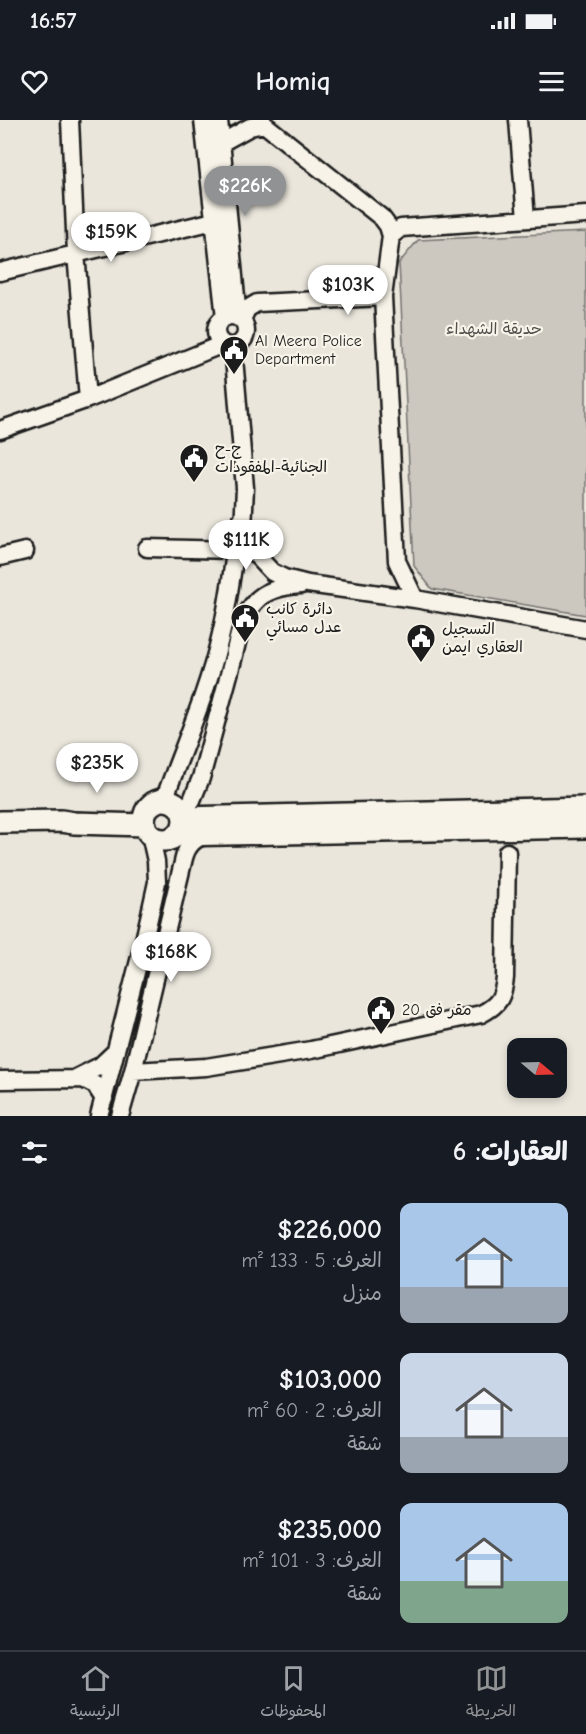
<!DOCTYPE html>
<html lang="ar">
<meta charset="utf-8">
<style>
body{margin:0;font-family:"Comic Neue","Playpen Sans Arabic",sans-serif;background:#242831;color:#f1f3f6;direction:rtl;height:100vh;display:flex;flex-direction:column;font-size:22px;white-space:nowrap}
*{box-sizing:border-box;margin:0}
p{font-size:20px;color:#9ea1a6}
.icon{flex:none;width:33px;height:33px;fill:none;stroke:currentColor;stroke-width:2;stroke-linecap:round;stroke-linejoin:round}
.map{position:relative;height:996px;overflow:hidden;direction:ltr}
.side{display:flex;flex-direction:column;background:#171b24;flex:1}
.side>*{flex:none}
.needle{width:39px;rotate:109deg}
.fabs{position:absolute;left:507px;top:918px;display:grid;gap:12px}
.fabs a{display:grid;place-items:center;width:60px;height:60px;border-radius:12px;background:#171b24;box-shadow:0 3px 9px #0003;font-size:30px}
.price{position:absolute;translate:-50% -51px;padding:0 14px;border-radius:21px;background:#fff;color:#222;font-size:20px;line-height:39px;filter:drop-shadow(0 2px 3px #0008)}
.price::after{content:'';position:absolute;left:50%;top:36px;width:18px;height:14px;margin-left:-9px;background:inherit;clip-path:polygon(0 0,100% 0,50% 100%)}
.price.active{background:#919294;color:#fff}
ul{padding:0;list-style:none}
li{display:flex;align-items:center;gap:18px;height:150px;padding:0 18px}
li span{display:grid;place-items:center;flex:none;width:168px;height:120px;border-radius:12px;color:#555}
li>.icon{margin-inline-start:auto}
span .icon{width:72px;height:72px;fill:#fffc;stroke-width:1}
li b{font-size:26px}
h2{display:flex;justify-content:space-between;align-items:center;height:72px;padding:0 18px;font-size:26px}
.status{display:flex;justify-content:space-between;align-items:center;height:42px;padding:0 30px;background:#171b24;direction:ltr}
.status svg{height:16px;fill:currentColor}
header{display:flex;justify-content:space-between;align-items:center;height:78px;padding:0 18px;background:#171b24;font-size:27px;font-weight:700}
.tabs{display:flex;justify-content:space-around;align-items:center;height:84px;border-top:2px solid #363941;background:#171b24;font-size:16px;color:#9ea1a6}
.tabs a{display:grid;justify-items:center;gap:3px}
.tabs .active{color:#919294}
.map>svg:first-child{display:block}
.green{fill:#ccc8c0;stroke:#74726e;stroke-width:1.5}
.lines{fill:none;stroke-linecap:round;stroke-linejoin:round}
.minor-casing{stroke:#1c1c1c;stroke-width:21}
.major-casing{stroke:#1c1c1c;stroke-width:26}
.minor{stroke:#f7f3e8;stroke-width:16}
.major{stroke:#f7f3e8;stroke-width:21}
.labels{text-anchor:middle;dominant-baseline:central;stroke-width:4.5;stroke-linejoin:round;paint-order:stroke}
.park-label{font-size:16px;fill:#51504d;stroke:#f7f3e8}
.poi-label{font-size:16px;fill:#1c1c1c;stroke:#f7f3e8;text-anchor:start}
</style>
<div class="status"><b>16:57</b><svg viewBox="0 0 49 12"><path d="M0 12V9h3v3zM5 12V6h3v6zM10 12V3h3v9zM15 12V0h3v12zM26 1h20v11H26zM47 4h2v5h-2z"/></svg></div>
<header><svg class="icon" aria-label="menu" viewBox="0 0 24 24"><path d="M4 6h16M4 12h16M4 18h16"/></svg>Homiq<svg class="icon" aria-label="heart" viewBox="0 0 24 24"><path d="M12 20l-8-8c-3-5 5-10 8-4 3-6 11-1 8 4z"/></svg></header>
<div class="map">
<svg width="586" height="996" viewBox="0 0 586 996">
<rect width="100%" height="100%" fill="#eae6dc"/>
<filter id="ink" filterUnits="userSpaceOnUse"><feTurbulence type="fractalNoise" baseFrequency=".0167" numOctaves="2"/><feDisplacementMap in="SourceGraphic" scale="12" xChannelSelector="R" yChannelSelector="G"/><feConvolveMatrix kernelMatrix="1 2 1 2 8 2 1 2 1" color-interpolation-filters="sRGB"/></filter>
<g filter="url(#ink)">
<path class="green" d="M586,112V495L432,469L414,446L399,143L418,120Z"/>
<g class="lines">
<g class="minor-casing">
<path id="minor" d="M70,0L76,133L88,279
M203,0L225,198
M219,0L238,198
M262,0L264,4L382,98L388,106L391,116
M518,0L526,99
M221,23L250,7L264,4
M0,152L214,101
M216 211a15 15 0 1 1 30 0a15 15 0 1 1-30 0Z
M242,200L247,189L257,183L383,177
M233,226L245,368L243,408L257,436L272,452L284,458L308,464L415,479L586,509
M0,310L88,279L223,224
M147,428L235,430
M0,437L25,431
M415,479L397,441L383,177L391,116L401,108L586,95
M164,680C184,625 208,571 221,514C230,477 233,438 241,400
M183,693L192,680L201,658C211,621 221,584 231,547C237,526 240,498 255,482C266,469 285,466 301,465
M133,951L206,947L311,930L481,894C499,885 503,877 505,858L507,732
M76,958L100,946L116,931
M0,960L83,959L95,965L104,979
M99,996L143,825L157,762L156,741L150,714
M120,996L133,951L184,738C187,726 195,717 208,715"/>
</g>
<g class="major-casing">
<path id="major" d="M144 700a20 20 0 1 1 40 0a20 20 0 1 1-40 0Z
M184,698L586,688
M0,702L61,701L74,703L145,705
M178,715L586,707"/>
</g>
<use href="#minor" class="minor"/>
<use href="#major" class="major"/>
</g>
</g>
<defs>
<g id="civic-pin" transform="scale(1.5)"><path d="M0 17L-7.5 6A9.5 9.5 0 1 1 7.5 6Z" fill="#1c1c1c" stroke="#f7f3e8"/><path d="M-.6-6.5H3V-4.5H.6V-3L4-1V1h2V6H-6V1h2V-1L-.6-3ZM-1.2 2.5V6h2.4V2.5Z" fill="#fff"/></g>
</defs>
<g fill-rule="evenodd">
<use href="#civic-pin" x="234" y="230"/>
<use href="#civic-pin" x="194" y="338"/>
<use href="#civic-pin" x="245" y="498"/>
<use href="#civic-pin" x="421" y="518"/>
<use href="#civic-pin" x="381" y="890"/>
</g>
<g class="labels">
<g class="park-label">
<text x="494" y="209">حديقة الشهداء</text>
</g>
<g class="poi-label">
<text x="255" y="221">Al Meera Police<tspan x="255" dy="18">Department</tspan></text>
<text x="215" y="329">ج-ح<tspan x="215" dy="18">الجنائية-المفقودات</tspan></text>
<text x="266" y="489">دائرة كانب<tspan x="266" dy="18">عدل مسائي</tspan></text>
<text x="442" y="509">التسجيل<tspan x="442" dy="18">العقاري ايمن</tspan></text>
<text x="402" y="890">مقر فق 20</text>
</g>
</g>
</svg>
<div class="fabs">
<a><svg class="needle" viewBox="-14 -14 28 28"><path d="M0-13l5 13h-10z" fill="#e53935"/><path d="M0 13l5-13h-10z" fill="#9ea1a6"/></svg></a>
</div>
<b class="price active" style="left:245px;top:97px">$226K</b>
<b class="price" style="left:111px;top:143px">$159K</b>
<b class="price" style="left:348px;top:196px">$103K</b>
<b class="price" style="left:246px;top:451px">$111K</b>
<b class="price" style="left:97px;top:674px">$235K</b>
<b class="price" style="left:171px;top:863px">$168K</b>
</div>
<section class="side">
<h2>العقارات: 6<svg class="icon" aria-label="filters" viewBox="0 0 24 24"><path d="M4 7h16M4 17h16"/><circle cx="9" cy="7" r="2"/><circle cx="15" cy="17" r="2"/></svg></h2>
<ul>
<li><span style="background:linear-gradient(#a9c7e8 70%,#9aa5b1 0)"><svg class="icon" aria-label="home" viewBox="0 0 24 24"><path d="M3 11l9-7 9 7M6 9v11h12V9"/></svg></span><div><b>$226,000</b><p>الغرف: 5 · 133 m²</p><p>منزل</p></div></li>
<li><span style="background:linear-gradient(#c9d6e8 70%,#9aa5b1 0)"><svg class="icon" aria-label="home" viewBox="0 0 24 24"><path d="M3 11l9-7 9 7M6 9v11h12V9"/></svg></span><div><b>$103,000</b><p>الغرف: 2 · 60 m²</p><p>شقة</p></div></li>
<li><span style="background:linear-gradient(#a9c7e8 65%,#7fa58c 0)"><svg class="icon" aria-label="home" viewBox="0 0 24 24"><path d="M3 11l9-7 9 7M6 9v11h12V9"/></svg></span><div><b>$235,000</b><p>الغرف: 3 · 101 m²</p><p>شقة</p></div></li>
</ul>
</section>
<nav class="tabs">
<a class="active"><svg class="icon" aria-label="map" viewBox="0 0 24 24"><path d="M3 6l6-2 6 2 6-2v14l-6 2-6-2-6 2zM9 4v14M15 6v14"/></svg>الخريطة</a>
<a><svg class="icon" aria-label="saved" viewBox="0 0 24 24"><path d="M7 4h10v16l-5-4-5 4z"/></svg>المحفوظات</a>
<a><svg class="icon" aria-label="home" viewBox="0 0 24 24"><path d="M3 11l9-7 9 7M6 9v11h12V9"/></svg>الرئيسية</a>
</nav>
